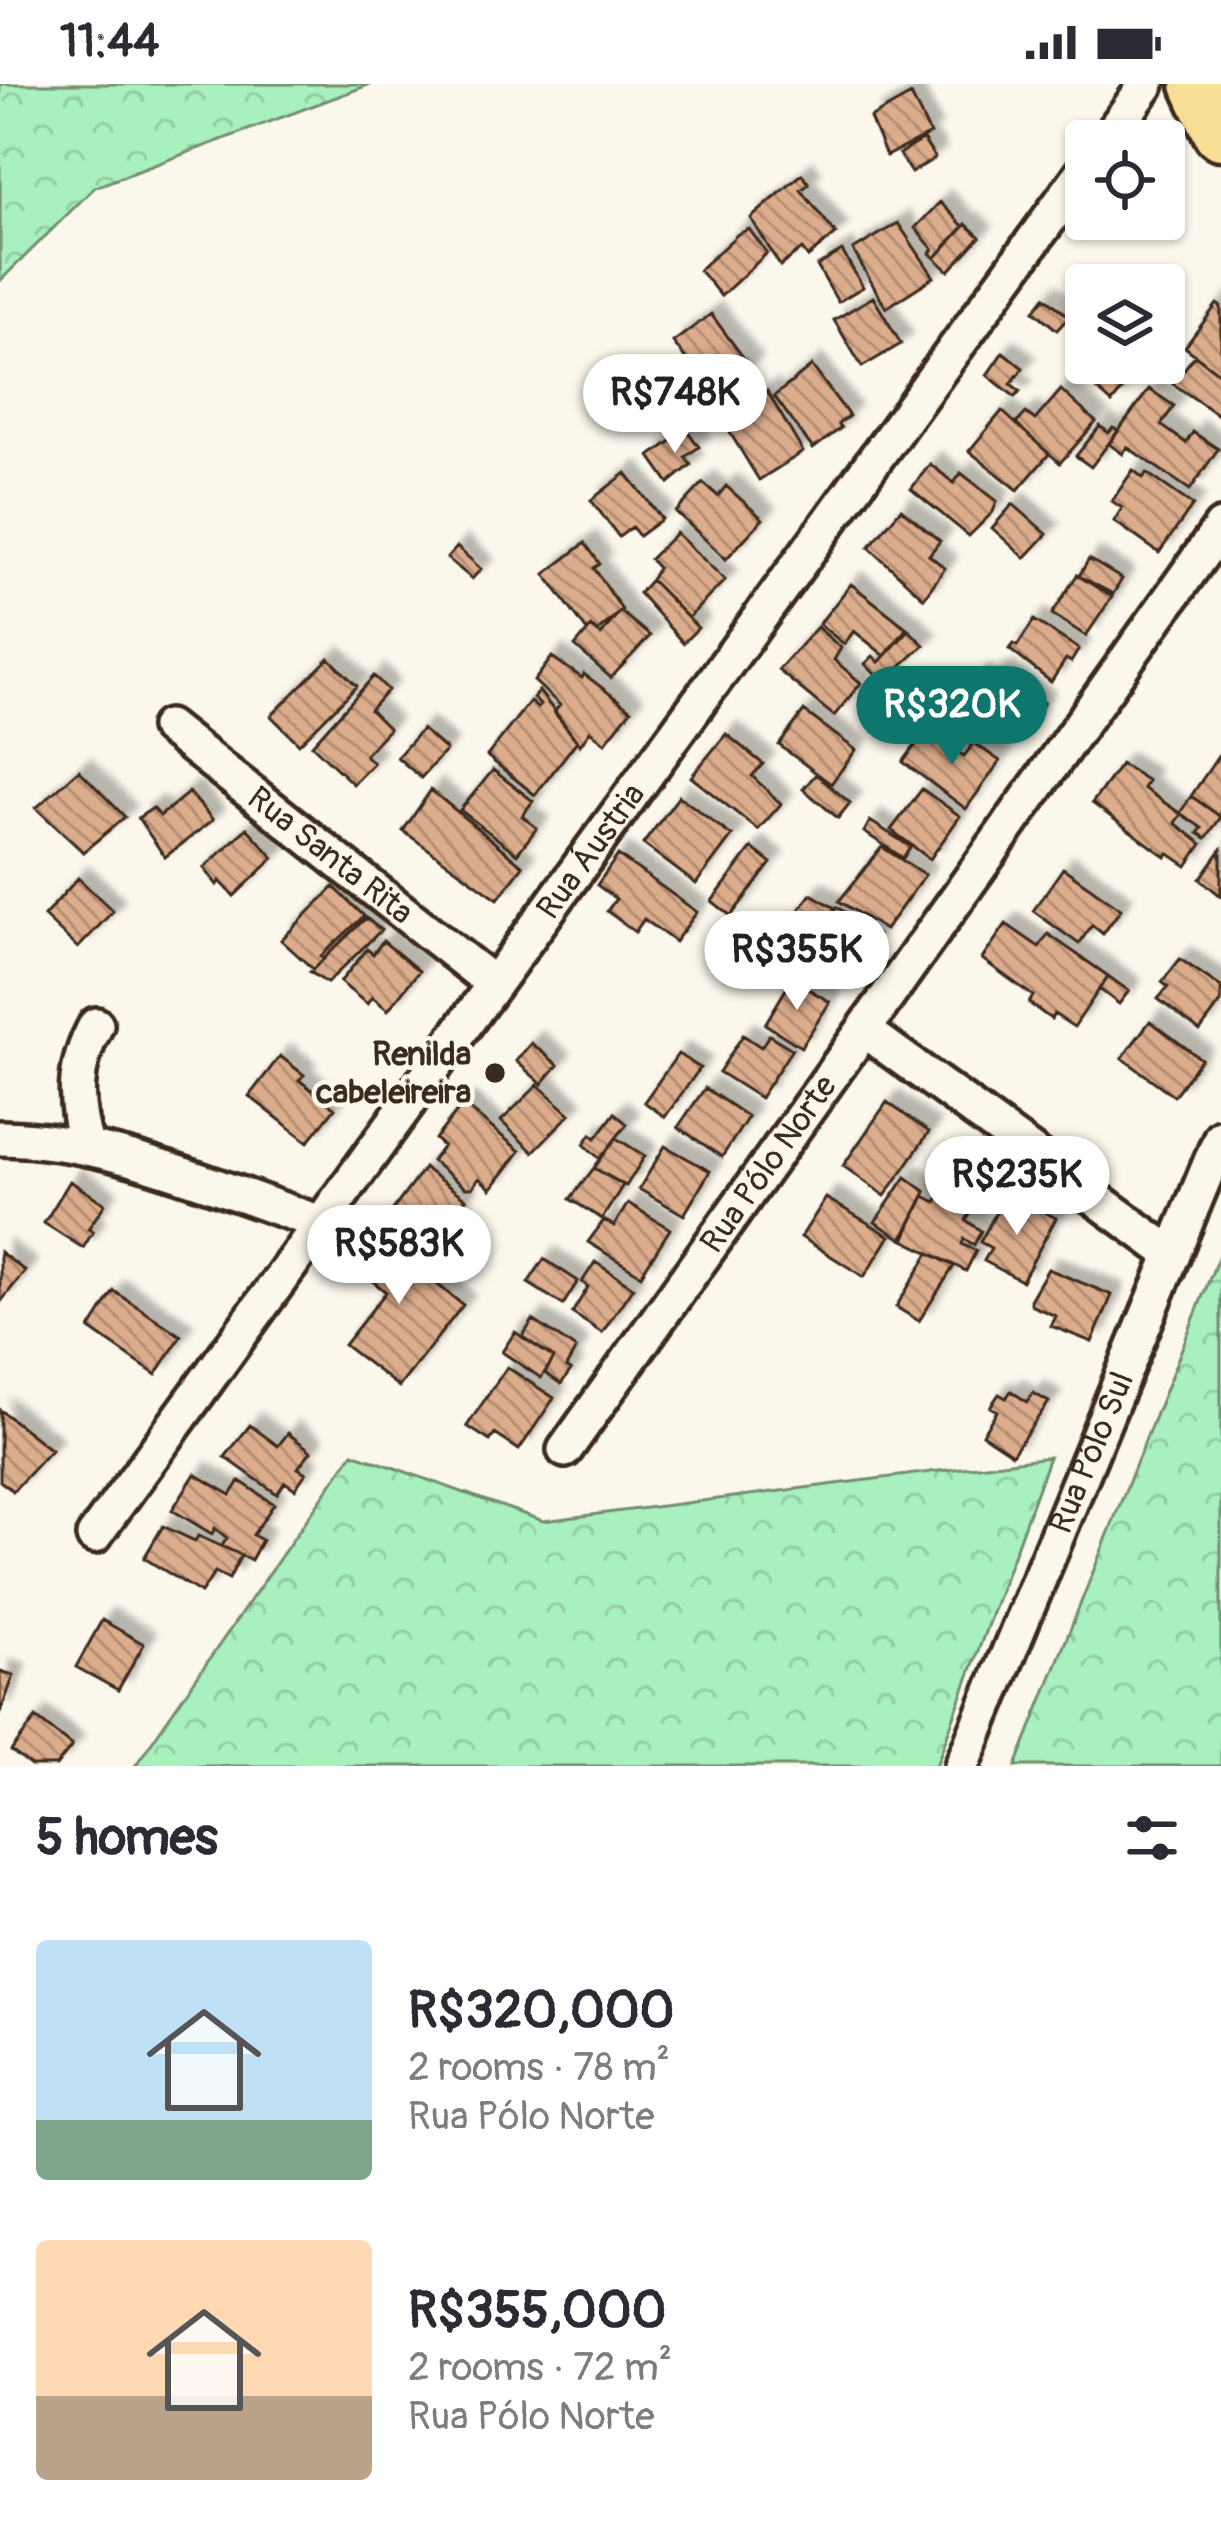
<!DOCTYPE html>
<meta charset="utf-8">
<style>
body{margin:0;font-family:Pangolin,sans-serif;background:#f7f7f7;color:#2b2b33;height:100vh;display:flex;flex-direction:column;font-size:45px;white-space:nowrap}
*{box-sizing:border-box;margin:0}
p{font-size:39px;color:#7c7c81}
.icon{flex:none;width:66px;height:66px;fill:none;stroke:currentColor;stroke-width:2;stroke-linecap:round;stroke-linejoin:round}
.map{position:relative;height:1682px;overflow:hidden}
.details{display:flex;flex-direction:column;background:#fff;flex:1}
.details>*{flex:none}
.controls{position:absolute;left:1065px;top:36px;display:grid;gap:24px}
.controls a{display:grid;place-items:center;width:120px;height:120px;border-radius:12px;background:#fff;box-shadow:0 3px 9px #0004;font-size:60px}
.price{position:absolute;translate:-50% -102px;padding:0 27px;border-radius:42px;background:#fff;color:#222;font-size:39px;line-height:78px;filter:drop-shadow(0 3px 6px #0008)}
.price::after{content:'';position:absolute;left:50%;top:72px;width:36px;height:27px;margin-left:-18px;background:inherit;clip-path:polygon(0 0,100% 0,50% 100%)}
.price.selected{background:#0f766e;color:#fff}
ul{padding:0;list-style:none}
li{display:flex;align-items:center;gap:36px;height:300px;padding:0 36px}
li span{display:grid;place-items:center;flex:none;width:336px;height:240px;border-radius:12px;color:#555}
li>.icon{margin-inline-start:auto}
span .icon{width:144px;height:144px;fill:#fffc;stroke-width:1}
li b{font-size:51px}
h2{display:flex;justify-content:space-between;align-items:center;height:144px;padding:0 36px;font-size:51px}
.status{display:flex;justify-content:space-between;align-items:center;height:84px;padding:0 60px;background:#fff;direction:ltr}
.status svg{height:33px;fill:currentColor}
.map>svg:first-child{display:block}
.forest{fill:url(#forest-crowns);stroke:#728d6e;stroke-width:3}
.building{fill:url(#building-back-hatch);stroke:#3b2a1e;stroke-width:3;filter:url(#shadow)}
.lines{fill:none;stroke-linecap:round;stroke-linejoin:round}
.minor-casing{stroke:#3b2a1e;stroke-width:42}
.primary-casing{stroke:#3b2a1e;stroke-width:63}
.minor{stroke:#fbf7ec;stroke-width:33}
.primary{stroke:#f9df96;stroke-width:54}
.poi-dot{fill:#3b2a1e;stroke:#fbf7ec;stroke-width:4.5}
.labels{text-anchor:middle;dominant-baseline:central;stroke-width:9;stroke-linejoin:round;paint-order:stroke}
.street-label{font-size:33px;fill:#3b2a1e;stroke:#fbf7ec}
.poi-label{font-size:33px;font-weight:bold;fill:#3b2a1e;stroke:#fbf7ec;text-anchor:end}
</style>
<div class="status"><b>11:44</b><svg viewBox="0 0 49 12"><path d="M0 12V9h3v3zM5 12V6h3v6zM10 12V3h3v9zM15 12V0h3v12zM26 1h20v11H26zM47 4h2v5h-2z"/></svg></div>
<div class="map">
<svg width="1221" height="1682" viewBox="0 0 1221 1682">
<defs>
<pattern id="forest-crowns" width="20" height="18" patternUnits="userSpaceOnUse" patternTransform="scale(3)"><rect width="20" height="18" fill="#a8f0be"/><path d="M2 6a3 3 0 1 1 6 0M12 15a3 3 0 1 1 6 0" fill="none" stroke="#92cea3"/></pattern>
<pattern id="building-back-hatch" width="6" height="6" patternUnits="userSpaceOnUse" patternTransform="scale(3)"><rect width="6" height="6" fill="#dcad8d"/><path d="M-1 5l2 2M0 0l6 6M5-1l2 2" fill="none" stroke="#b48d73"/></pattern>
<filter id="shadow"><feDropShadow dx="11" dy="-11" stdDeviation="3" flood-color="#0004"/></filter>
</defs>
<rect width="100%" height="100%" fill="#fbf7ec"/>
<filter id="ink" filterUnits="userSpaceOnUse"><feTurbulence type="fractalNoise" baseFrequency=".00833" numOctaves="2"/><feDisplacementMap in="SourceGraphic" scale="24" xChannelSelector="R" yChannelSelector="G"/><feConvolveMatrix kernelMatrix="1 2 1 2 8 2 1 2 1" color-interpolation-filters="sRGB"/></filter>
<g filter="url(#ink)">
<path class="forest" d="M0,0H371L95,103L0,197Z
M1221,1166V1682H1016Z
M353,1369L543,1437L1049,1373L936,1682H135Z"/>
<path class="building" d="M911,11L930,50L886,72L870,34Z
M923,55L935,74L911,89L899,70Z
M802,90L809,100L801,106L836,150L808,173L802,165L780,182L751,134Z
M940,118L964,143L935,174L930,169L933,165L915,144Z
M898,139L934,193L886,224L853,166Z
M966,140L980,153L949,187L935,174Z
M749,145L767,169L721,212L699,186L738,150Z
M842,167L863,203L838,218L817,182Z
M873,213L901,260L862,283L834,236Z
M1045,213L1069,233L1057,246L1034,227Z
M1217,220L1221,223V291L1185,263Z
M711,230L751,284L714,312L673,258Z
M1086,259V279H1143L1112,319L1067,279Z
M1003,268L1023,284L1011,300L1020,307L1015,313L987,291Z
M1195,271L1221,291V333L1173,300Z
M812,282L849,332L838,340L841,344L813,365L774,312Z
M1149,305L1174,322L1161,341L1186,359L1193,348L1218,365L1190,406L1127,363L1123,370L1109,360Z
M1061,306L1096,338L1060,379L1016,340L1026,329L1035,336Z
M767,307L803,368L759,396L724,339Z
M1002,327L1049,370L1018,406L969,367Z
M1100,342L1109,349L1113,344L1118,347L1091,383L1076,372Z
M687,346L699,363L685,373L691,381L669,399L650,372Z
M930,380L954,399L961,389L997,417L993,428L969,452L911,405Z
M1133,386L1143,394L1147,389L1193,421L1159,469L1114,437L1122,424L1112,417Z
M626,389L662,435L639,452L632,443L619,453L591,416Z
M703,399L718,412L726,402L763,435L726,475L676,428Z
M1013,420L1047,450L1025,474L992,444Z
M901,425L940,457L929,471L945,484L924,514L869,463Z
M676,449L725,496L688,534L651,496L658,484L650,475Z
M585,459L600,480L594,484L622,526L597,548L591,543L587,547L545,490Z
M457,463L481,485L472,495L447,474Z
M1089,475L1122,495L1113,510L1079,492Z
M1077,491L1112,513L1086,552L1052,530Z
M651,496L698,544L683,559L639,509Z
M851,500L907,544L885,572L854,547L844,560L819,540Z
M620,527L650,552L611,594L575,562L591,543L601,551Z
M1034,536L1079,565L1071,578L1066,575L1051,598L1009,565L1013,560L1017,562Z
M817,543L841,564L834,576L861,599L834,632L778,586Z
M909,546L924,561L883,598L865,580L873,572L879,578Z
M552,573L582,594L584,590L631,626L605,659L590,647L580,661L554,628L560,621L534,597Z
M329,574L357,602L299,660L271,632Z
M1002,589L1044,619L1020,652L966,609L978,592L988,599L994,590L999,594Z
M374,592L388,606L370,626L389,645L365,671L373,679L353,700L312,661Z
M539,607L577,657L535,711L487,672L530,617L537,624L540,621L533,614Z
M804,627L856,666L831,700L779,661Z
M422,645L446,666L421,694L397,673Z
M926,647L964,672L974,659L1000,677L966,725L903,678Z
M726,650L763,680L752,692L781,720L758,746L691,693Z
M1221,668V733L1191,712Z
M1121,680L1148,697L1143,704L1181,730L1175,739L1202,760L1187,782L1168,769L1166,773L1092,719Z
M79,686L125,733L83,768L36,724Z
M493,686L533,717L522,732L537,744L517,770L460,726Z
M816,690L850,719L838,734L803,705Z
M922,705L960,732L930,775L891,746Z
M431,706L523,782L498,815L403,747Z
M189,708L213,736L165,773L138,734L153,724L160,732Z
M679,712L732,752L696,800L643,760Z
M1191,712L1221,733L1206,754L1198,749L1202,744L1180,729Z
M870,737L911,763L903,774L864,748Z
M247,744L274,774L234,812L220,797L217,801L204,784Z
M882,763L925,791L885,846L839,817Z
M752,764L771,779L731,832L712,817Z
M1221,766V812L1200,795Z
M618,771L697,828L675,858L644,835L635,848L607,827L616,815L597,801Z
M1063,784L1121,825L1103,850L1092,841L1079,860L1033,827Z
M78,794L113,827L78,864L44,832Z
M334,803L364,832L321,872L324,875L313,885L281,856Z
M811,810L835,824L808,863L783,847Z
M837,823L878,851L842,901L808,875L819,860L814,856Z
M366,834L381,846L327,899L310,888Z
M1006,840L1039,863L1048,850L1108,892L1074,943L1054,930L1051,935L1029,919L1033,912L982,875Z
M383,857L419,887L388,926L372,913L367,920L340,898L367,865L373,870Z
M1180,875L1221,903V918L1200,947L1158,915L1168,903L1162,898Z
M1108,892L1129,907L1119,920L1099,905Z
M792,895L830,918L801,963L765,940Z
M1150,937L1201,975L1174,1012L1122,974Z
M743,951L761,963L769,951L792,965L760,1014L719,988Z
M531,959L558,981L542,1000L516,977Z
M678,970L700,984L665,1033L644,1018Z
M280,972L304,991L299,996L335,1024L308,1058L249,1012Z
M538,1001L570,1030L533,1068L501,1037Z
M705,1004L748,1033L722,1073L678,1043Z
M887,1018L929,1048L885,1112L843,1082Z
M463,1020L520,1067L491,1105L479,1094L472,1104H465L432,1077L443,1062L435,1055Z
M615,1029L627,1040L600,1075L584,1060L591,1050L596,1054Z
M616,1054L645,1072L626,1102L594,1084Z
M665,1062L710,1087L684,1131L639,1105Z
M960,1078L990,1096L966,1136L981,1147L974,1161L964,1155L962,1160L976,1167L966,1187L904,1156L924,1112L936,1118Z
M424,1084L466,1115L455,1130L459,1133L438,1161L432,1157L429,1161L389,1131Z
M594,1084L623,1101L602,1135L570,1115Z
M906,1093L926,1108L902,1155L875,1138Z
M70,1097L105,1120L88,1145L93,1148L83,1164L44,1139Z
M826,1114L890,1152L864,1193L801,1153Z
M1018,1114L1056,1134L1022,1197L984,1177L991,1164L980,1158L999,1123L1010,1129Z
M628,1119L670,1145L641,1191L588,1158L604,1136L614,1142Z
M384,1137L422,1167L412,1180L463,1221L399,1303L344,1261L386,1208L352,1180Z
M0,1168L25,1187L0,1219Z
M929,1169L954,1182L919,1237L896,1223Z
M544,1175L578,1197L563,1221L528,1199Z
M595,1178L633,1203L602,1249L572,1229L588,1203L582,1198Z
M1048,1185L1112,1211L1092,1258L1051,1242L1056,1232L1032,1222L1030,1216Z
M114,1207L181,1252L156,1291L90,1245Z
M533,1236L576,1265L566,1283L571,1286L561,1300L545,1289L554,1274L522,1253Z
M515,1248L554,1274L541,1294L502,1268Z
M507,1283L554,1314L519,1366L495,1350L490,1357L467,1342Z
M1011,1307L1027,1318L1033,1309L1049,1318L1012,1370L982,1350L997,1327L990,1323L999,1310L1006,1314Z
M0,1326L51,1366L13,1407L0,1397Z
M250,1341L278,1362L288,1349L311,1367L298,1384L306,1389L295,1405L285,1398L277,1410L225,1373Z
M195,1390L231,1411L240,1397L274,1420L253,1451L262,1456L251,1476L222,1462L227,1454L215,1444L212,1450L172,1426Z
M163,1442L195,1457L198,1452L241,1471L229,1495L215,1488L201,1509L144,1474Z
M102,1536L144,1560L118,1606L76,1583Z
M0,1587L14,1591L0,1630Z
M36,1634L72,1662L56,1682H31L11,1667Z"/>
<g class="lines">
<g class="minor-casing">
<g id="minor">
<path d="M1106,57L1147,0"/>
<path id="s1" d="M168,643L494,900"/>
<path d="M864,946L1173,1171"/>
<path d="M0,1054C109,1055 216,1104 318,1138"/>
<path d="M87,1064C73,1018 73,983 96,941"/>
<path id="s2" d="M565,1366L1221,443"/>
<path id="s3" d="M94,1452L1086,84"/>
<path id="s4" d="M962,1682L1221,1053"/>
</g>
</g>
<g class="primary-casing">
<path id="primary" d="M1199,0L1221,48"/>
</g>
<use href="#minor" class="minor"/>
<use href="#primary" class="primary"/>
</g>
</g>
<circle class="poi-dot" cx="495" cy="989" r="12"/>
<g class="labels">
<g class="street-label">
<text stroke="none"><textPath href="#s3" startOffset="846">Rua Áustria</textPath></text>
<text stroke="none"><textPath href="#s1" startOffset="207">Rua Santa Rita</textPath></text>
<text stroke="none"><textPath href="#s2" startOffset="351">Rua Pólo Norte</textPath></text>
<text stroke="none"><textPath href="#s4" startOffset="339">Rua Pólo Sul</textPath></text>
</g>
<g class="poi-label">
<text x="471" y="970">Renilda<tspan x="471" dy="38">cabeleireira</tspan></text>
</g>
</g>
</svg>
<div class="controls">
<a><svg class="icon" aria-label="locate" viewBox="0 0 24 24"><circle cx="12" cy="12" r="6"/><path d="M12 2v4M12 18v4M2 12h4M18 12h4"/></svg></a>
<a><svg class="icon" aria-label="layers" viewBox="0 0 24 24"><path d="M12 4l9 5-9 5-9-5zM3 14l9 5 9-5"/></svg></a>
</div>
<b class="price" style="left:675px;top:372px">R$748K</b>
<b class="price selected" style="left:952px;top:684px">R$320K</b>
<b class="price" style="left:797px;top:929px">R$355K</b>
<b class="price" style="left:1017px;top:1154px">R$235K</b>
<b class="price" style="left:399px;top:1223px">R$583K</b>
</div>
<section class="details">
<h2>5 homes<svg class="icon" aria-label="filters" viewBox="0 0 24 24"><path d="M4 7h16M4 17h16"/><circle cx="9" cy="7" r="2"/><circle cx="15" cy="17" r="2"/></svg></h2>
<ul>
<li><span style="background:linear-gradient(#bfe0f5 75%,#7fa58c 0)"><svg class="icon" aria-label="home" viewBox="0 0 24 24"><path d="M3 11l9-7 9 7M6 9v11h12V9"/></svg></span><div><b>R$320,000</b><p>2 rooms · 78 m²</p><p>Rua Pólo Norte</p></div></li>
<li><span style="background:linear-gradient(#ffd9b3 65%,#b9a48a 0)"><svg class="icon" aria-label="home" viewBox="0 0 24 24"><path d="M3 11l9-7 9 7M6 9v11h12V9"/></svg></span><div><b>R$355,000</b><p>2 rooms · 72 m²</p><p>Rua Pólo Norte</p></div></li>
</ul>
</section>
